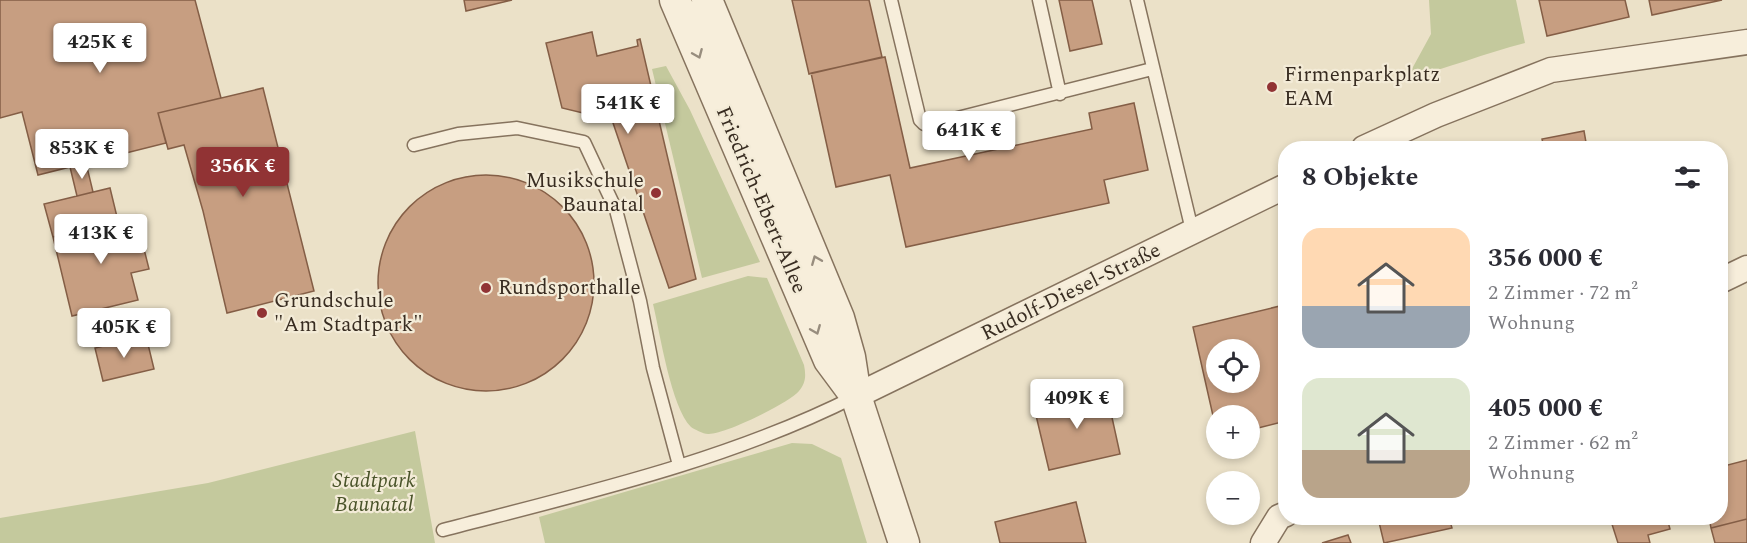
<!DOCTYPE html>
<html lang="de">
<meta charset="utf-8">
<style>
body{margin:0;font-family:Spectral,serif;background:#f2f2f3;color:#2b2b33;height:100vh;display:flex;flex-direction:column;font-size:22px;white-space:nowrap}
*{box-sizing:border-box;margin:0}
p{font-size:20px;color:#7c7c81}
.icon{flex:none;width:33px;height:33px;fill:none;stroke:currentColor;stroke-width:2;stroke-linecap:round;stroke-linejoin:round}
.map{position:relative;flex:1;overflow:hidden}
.details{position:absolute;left:1278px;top:141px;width:450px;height:384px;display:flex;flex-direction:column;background:#fff;border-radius:24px;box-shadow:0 3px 9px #0003}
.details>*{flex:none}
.tools{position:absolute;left:1206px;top:339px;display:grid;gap:12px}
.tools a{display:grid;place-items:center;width:54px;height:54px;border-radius:50%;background:#fff;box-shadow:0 3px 9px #0003;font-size:30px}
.price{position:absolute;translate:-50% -51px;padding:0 14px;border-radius:6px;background:#fff;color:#222;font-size:20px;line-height:39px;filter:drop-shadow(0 2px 3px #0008)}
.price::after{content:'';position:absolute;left:50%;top:36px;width:18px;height:14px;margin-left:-9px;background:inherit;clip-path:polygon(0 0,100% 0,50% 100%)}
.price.on{background:#913334;color:#fff}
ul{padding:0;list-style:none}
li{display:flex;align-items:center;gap:18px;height:150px;padding:0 24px}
li span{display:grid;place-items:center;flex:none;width:168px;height:120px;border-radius:18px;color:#555}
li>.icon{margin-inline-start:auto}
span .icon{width:72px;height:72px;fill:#fffc;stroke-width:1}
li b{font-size:26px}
h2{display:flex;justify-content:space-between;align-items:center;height:72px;padding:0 24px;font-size:26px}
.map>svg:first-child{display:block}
.green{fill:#c4c99d}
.building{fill:#c79e81;stroke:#845e46;stroke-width:1.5;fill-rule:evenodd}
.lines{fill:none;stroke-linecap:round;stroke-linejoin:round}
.service-casing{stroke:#86735e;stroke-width:15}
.minor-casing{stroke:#86735e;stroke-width:27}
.tertiary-casing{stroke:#86735e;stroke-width:33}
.service{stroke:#f7eedb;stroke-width:12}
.minor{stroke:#f7eedb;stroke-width:24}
.tertiary{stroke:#f7eedb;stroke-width:30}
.oneway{stroke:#988d7e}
.poi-dot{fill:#913334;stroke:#f3ebd7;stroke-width:2}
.labels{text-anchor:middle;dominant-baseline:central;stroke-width:4.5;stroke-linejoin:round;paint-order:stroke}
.poi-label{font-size:21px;fill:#382c21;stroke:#f3ebd7;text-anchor:start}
.street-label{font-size:21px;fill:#382c21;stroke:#f3ebd7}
.park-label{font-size:21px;font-style:italic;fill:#495329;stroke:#f3ebd7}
</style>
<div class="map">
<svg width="1747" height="543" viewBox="0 0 1747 543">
<rect width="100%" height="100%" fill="#ebe1c8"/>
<path class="green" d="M1429,0H1516L1525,43C1485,53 1447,69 1407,78L1431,34Z
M666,66L690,110L760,262L702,278L652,69Z
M748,276L767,278L804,365C806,375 806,383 799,391C789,403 724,435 708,434C703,434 694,429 691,427C671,407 660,333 653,304Z
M415,431L435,543H0V518L208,483Z
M792,443L812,444L841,458L867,543H545L539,517Z"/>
<path class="building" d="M0,0H195L221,98L158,113L166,143L38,175L22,112L0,118Z
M464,0H512L466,11Z
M792,0H869L882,57L809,74Z
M1059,0H1092L1102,44L1070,51Z
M1539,0H1625L1629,17L1547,36Z
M1649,0H1722L1652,15Z
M592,32L597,56L638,46L637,40L640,39L696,279L669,288L612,120L562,108L546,43Z
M885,57L910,168L1092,129L1089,113L1134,103L1148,170L1104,180L1109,203L906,247L890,175L836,187L811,73Z
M263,88L314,291L227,313L203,211L184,145L168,149L158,113Z
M1584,131L1587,148H1544L1542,139Z
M86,163L93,192L77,196L70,167Z
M378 283a108 108 0 1 1 216 0a108 108 0 1 1-216 0Z
M110,188L118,221L53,237L44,204Z
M136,217L149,269L131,273L138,300L72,316L53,237Z
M1284,305L1286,421L1250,430V416H1216V429L1193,327ZM1216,350H1250V382H1216Z
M146,336L154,369L103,381L95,348Z
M1106,390L1120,454L1049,470L1034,407Z
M1747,460V519L1711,528L1709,518H1720V467Z
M1076,502L1086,543H1000L995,522Z
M1378,518H1449L1452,528L1384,543Z
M1610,518H1667L1670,529L1648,535L1650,543H1618Z
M1747,519V543H1715L1711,528Z
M1348,535L1351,543H1322Z"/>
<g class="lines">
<g class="service-casing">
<path id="service" d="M891,0L920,120L924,124L930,125L1152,69
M1039,0L1060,94
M1137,0L1192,230
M414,145L458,134L517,128L584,142L616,210L640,301L653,368L679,465
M443,530C581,494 728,461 856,396"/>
</g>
<g class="minor-casing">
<path id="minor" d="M1364,148L1436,115L1551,70L1747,42
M1720,281L1747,268
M856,396L1286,186
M1263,543L1279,517L1286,514"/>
</g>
<g class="tertiary-casing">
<path id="tertiary" d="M675,0L829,360L852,391
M707,0L839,318L850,357L856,396L904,543"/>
</g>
<use href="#service" class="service"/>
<use href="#minor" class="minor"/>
<use href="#tertiary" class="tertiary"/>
</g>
<defs><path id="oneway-chevron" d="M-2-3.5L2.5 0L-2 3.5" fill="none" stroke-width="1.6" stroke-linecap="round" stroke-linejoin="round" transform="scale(1.5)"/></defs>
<g class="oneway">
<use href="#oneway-chevron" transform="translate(698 54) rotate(67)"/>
<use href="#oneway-chevron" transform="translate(816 260) rotate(-112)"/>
<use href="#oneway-chevron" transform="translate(816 330) rotate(68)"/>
</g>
<g class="poi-dot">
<circle cx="1272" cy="87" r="6"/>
<circle cx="656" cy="193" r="6"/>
<circle cx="486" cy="288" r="6"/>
<circle cx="262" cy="313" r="6"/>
</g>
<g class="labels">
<g class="poi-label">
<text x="1284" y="75">Firmenparkplatz<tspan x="1284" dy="24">EAM</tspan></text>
<text x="644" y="181" text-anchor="end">Musikschule<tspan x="644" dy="24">Baunatal</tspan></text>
<text x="498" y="288">Rundsporthalle</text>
<text x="274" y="301">Grundschule<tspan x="274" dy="24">"Am Stadtpark"</tspan></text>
</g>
<g class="street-label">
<text transform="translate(761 200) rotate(67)">Friedrich-Ebert-Allee</text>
<text transform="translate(1071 292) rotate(-26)">Rudolf-Diesel-Straße</text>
</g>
<g class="park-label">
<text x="374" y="481">Stadtpark<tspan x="374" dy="24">Baunatal</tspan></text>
</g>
</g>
</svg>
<div class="tools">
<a><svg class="icon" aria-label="locate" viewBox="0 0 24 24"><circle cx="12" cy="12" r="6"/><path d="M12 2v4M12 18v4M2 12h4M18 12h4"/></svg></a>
<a>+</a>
<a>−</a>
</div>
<b class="price" style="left:100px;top:74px">425K €</b>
<b class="price" style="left:628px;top:135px">541K €</b>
<b class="price" style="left:969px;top:162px">641K €</b>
<b class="price" style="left:82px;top:180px">853K €</b>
<b class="price on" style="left:243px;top:198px">356K €</b>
<b class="price" style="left:101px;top:265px">413K €</b>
<b class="price" style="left:124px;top:359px">405K €</b>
<b class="price" style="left:1077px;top:430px">409K €</b>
<section class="details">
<h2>8 Objekte<svg class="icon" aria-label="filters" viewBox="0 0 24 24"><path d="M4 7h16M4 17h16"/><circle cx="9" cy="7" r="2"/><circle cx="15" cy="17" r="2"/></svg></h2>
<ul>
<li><span style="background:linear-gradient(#ffd9b3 65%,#9aa5b1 0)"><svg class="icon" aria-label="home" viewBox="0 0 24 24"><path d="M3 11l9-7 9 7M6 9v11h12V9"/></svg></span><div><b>356 000 €</b><p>2 Zimmer · 72 m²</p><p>Wohnung</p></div></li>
<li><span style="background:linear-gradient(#dfe7d0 60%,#b9a48a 0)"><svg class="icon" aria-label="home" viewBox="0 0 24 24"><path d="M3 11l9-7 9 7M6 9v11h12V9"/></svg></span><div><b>405 000 €</b><p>2 Zimmer · 62 m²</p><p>Wohnung</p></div></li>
</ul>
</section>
</div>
